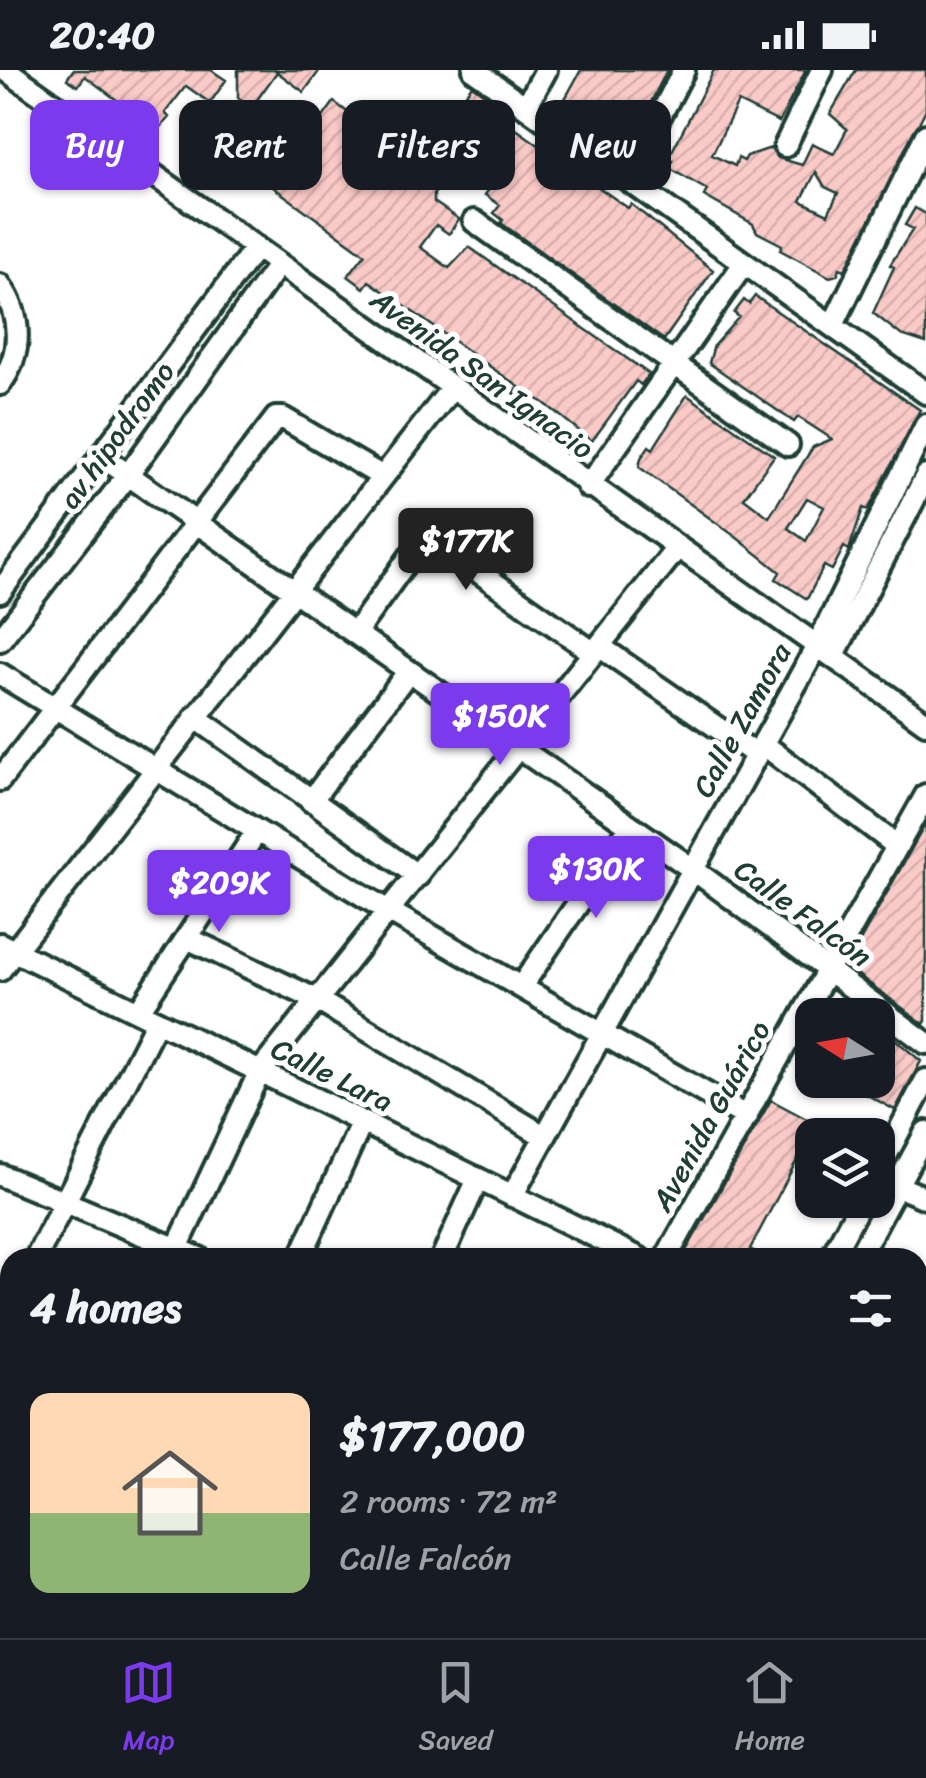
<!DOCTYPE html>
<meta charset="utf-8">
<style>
body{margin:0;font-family:Sriracha,sans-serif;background:#20242c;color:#f1f3f6;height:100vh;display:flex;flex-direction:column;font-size:38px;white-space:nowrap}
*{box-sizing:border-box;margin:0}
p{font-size:32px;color:#9ea1a6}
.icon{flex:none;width:55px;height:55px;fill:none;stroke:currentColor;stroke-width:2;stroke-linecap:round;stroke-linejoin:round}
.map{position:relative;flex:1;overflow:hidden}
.panel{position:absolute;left:0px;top:1178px;width:928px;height:392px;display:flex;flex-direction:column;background:#171b24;border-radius:30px 30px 0 0;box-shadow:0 2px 8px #0004}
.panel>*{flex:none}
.hud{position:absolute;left:30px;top:30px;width:868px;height:90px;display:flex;gap:20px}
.needle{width:65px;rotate:281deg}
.fabs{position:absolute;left:795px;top:928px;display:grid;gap:20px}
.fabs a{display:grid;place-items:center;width:100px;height:100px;border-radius:20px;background:#171b24;box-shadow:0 2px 8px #0004;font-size:50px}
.price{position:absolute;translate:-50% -85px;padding:0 22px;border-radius:10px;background:#7c3aed;color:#fff;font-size:32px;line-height:65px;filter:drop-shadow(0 2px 5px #0008)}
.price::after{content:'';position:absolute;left:50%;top:60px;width:30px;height:22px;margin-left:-15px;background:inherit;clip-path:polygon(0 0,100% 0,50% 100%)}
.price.on{background:#222;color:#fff}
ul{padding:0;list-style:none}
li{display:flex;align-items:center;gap:30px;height:250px;padding:0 30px}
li+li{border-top:2px solid #363941}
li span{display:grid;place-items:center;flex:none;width:280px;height:200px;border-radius:20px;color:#555}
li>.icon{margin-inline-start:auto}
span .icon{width:120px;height:120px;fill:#fffc;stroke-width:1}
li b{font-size:42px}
h2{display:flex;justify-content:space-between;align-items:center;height:120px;padding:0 30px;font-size:42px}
.chip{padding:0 35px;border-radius:20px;background:#171b24;box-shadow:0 2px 8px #0004;font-size:35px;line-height:90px}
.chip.on{background:#7c3aed;color:#fff}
.status{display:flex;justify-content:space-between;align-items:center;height:70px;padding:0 50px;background:#171b24;direction:ltr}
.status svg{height:28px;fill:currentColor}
.tabs{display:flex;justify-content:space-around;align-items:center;height:140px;border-top:2px solid #363941;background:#171b24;font-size:28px;color:#9ea1a6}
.tabs a{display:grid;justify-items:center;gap:5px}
.tabs .on{color:#7c3aed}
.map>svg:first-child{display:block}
.building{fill:url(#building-hatch);stroke:#1f3d34;stroke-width:2.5;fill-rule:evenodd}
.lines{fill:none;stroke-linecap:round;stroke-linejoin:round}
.minor-casing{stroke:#1f3d34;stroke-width:28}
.minor{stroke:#fff;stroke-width:20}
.labels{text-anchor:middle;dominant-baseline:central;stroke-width:10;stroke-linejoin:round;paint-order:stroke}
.street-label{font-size:30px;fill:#1f3d34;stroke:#fff}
</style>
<div class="status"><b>20:40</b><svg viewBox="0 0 49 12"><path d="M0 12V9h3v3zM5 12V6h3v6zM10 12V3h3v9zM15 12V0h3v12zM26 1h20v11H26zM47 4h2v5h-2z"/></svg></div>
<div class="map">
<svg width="926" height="1568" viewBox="0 0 926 1568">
<defs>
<pattern id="building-hatch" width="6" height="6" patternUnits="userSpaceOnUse" patternTransform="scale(2.5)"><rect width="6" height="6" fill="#facac7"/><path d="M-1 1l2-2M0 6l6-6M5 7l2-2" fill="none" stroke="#d6aeac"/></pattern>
</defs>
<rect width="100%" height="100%" fill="#fff"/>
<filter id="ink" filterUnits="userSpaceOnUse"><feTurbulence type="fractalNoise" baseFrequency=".01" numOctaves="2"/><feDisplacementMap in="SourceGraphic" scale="20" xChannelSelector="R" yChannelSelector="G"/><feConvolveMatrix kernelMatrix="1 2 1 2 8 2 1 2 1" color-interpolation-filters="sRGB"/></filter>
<g filter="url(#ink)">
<path class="building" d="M73,0H211L226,10L210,33L186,16L165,43L169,47L158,61L85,6L78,16L67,9Z
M238,0H320L304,22L277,2L254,34L247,35L238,28Z
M581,0H667L636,62L614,56L609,66L579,46L583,38L565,29Z
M714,0H806L779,52L738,32L712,85L735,96L738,88L744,91L747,86L771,78L778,88L802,95L812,74L834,84L847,59L830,44L856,0H926V39L845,200L840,198L837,205L830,207L780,180L782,175L757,162L753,154L704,126L707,120L669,98L673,91L668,89ZM816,102L825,117L838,123L828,144L801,131Z
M472,15L498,34L492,42L628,138L631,134L713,200L664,270L501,153L503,150L494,143L500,135L485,125L491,116L474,105L488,85L470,72L434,124V132L459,149L449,164L436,155L420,177L449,198L469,177L649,304L641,315L636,311L592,371L543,332L531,326L526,332L514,323L519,317L369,211L364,218L348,206L365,184L273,117L334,32L358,50L349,63L414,110L428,90L433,93L462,53L450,45Z
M212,50L226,61L203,91L186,78Z
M915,138L926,144V273L901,265L873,243L894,197L890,195L913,159L905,155Z
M755,226L920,340L868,440L863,438L849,480L844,477L832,500L824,496L807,529L776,509L780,502L736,467L639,397L641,388L649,376L653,379L687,325L774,386L744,428L769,447L813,377L832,369L798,347L794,352L709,293L714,275L739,247L734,243L744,230L749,234ZM807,428L824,437L806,471L788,458Z
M926,753V951L924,954L846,896Z
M878,955L921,991L895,1040L840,1010H878Z
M771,1030L816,1054L750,1179L766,1188H682Z"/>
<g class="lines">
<g class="minor-casing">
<path id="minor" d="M6,0L926,653
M474,0L926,323
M526,37L546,0
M785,76L822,0
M628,108L684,0
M474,151L788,375
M0,215C22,246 23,283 0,314
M833,255L926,65
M101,386L694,800L926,973
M588,417L743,195
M0,522L256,177
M355,563L422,470L429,467L594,583
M0,570L128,405L279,194
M599,576L757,685
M833,587L926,406
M0,604L390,842L747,1047
M195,647L418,806
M763,674L897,776
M0,710L276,348H283L383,407
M311,731L408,602
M187,868L317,930L544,1066
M0,874L639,1188
M0,900L452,318
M521,917L630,757
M138,942L257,761
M878,1101L926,1010
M0,1105L199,1188
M897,1116L926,1128
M512,1126L817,576L926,355
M177,1178L259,1003L677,478
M36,1188L157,951
M300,1188L362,1052
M442,1188L478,1109
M666,1188L926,725
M831,1188L862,1130
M858,1188L926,1062
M0,1258L10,1238
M0,1359L10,1363
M0,1380L10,1385
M0,1406L10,1410
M109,1560L135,1568
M428,1560L447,1568
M483,1560L502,1568
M64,1568L68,1560
M341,1568L344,1560
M627,1568L631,1560
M654,1568L658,1560"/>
</g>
<use href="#minor" class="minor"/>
</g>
</g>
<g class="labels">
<g class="street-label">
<text transform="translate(482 304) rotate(36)">Avenida San Ignacio</text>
<text transform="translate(117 365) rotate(-54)">av hipodromo</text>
<text transform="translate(742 650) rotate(-61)">Calle Zamora</text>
<text transform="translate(803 843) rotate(36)">Calle Falcón</text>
<text transform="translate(332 1005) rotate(26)">Calle Lara</text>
<text transform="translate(711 1046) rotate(-61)">Avenida Guárico</text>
</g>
</g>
</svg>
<div class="fabs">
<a><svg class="needle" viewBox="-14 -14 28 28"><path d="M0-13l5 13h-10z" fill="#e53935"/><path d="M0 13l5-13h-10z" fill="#9ea1a6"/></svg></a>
<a><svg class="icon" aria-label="layers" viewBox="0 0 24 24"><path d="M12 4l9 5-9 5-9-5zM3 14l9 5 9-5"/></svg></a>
</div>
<b class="price on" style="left:466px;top:523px">$177K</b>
<b class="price" style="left:500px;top:698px">$150K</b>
<b class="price" style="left:596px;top:851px">$130K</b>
<b class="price" style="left:219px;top:865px">$209K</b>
<div class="hud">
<a class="chip on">Buy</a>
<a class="chip">Rent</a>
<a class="chip">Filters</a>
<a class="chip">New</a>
</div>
<section class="panel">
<h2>4 homes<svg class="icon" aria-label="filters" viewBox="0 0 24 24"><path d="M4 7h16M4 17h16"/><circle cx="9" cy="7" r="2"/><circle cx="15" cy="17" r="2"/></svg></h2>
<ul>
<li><span style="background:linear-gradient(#ffd9b3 60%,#8fb573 0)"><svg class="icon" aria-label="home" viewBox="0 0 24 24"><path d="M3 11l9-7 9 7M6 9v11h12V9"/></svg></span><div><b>$177,000</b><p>2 rooms · 72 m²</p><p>Calle Falcón</p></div></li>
</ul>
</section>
</div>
<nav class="tabs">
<a class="on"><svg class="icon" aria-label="map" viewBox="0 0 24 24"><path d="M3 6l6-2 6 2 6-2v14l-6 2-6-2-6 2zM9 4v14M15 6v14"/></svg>Map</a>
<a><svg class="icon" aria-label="saved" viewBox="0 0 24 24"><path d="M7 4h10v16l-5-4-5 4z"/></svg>Saved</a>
<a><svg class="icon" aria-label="home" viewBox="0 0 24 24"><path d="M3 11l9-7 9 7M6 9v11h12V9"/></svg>Home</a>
</nav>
